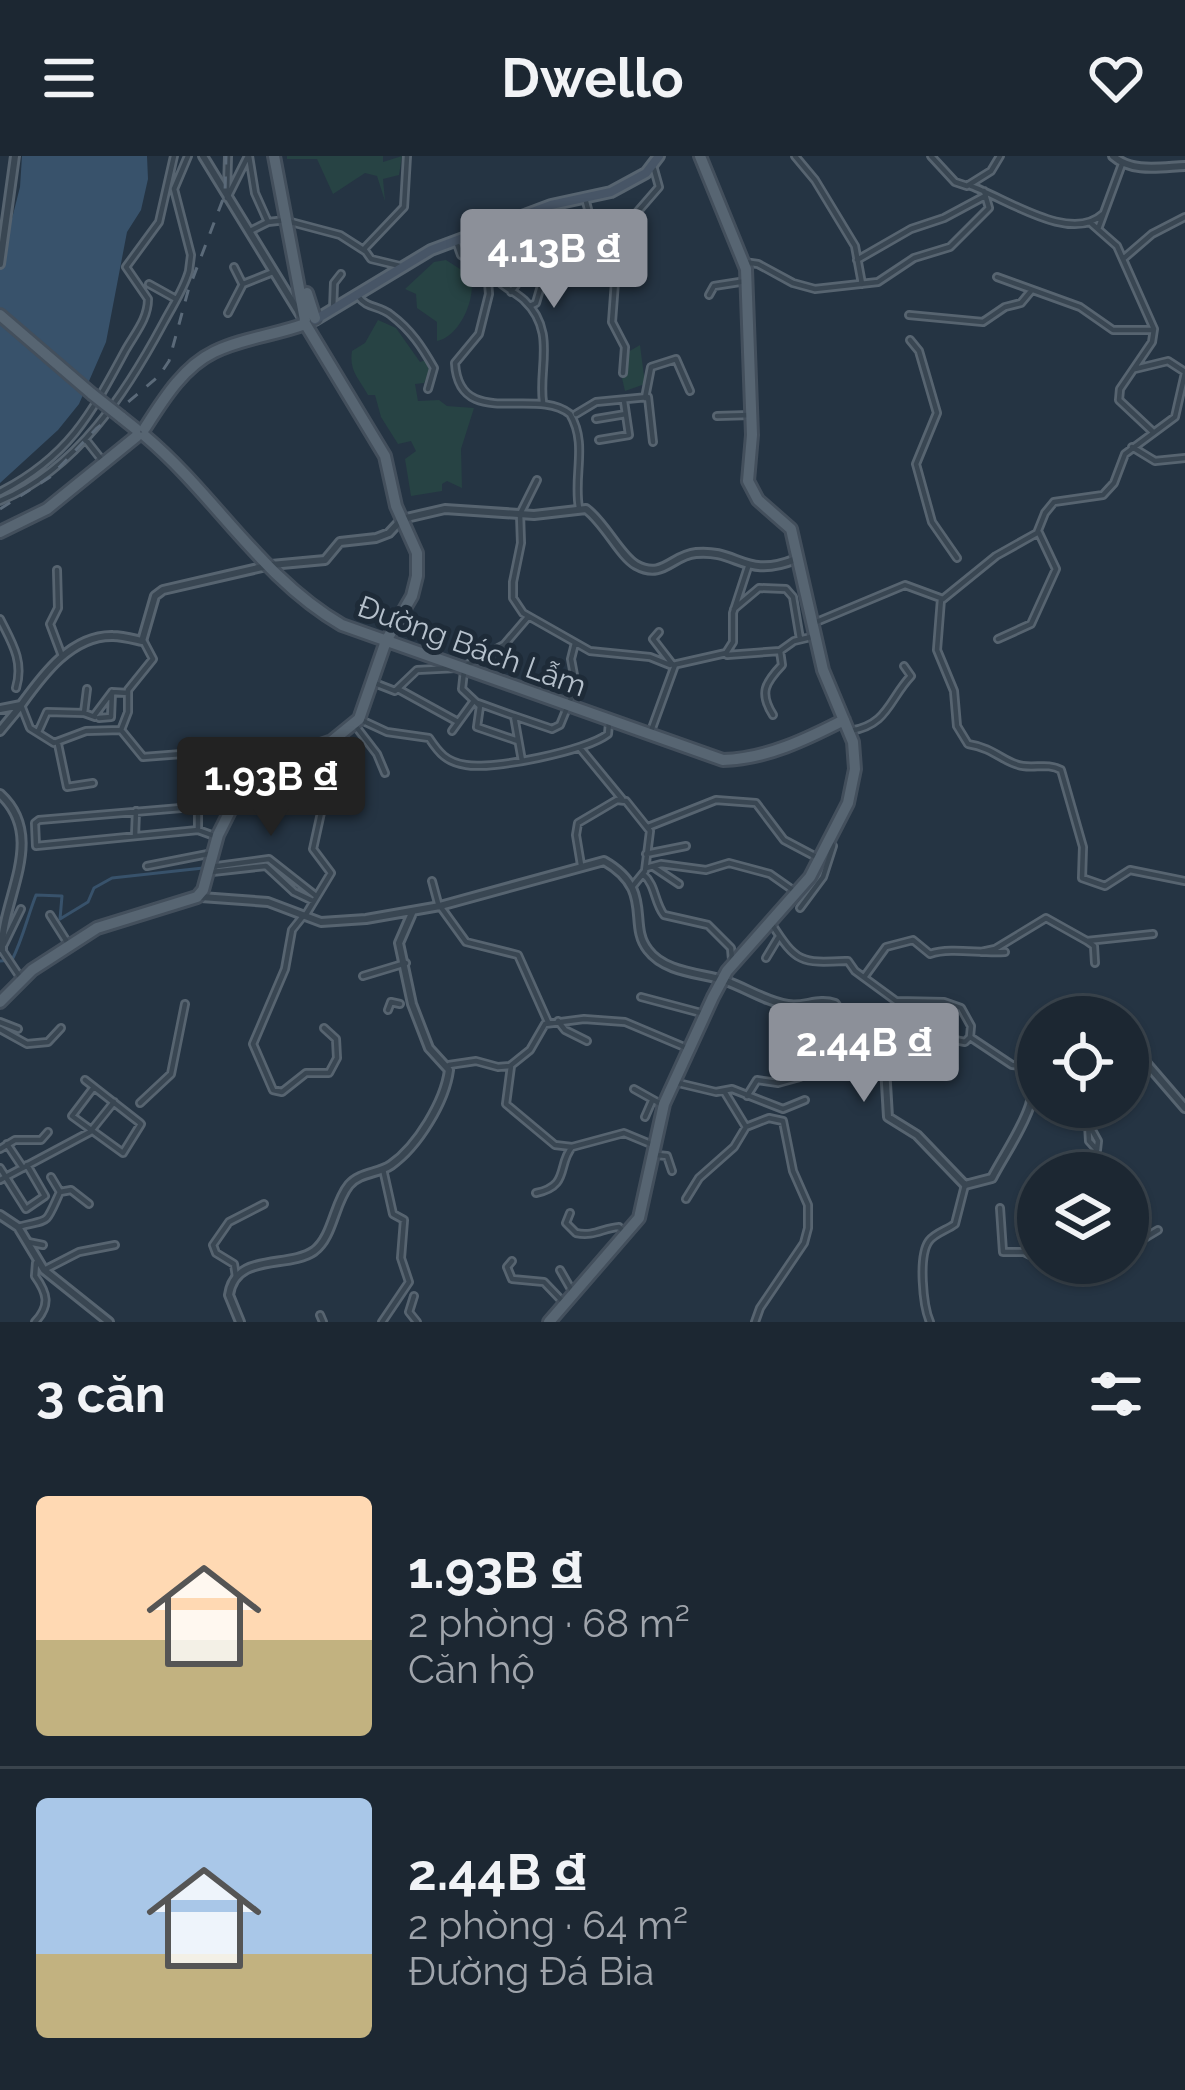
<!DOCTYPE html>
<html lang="vi">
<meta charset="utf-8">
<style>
body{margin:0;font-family:Raleway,sans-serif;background:#252f3a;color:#f1f3f6;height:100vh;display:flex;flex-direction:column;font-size:45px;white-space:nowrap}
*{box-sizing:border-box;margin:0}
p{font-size:39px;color:#a0a5ac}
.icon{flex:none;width:66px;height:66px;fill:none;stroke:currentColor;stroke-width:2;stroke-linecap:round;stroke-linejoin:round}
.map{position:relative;height:1166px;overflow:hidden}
.panel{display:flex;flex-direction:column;background:#1c2732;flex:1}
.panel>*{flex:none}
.buttons{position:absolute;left:1017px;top:840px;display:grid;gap:24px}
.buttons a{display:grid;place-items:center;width:132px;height:132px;border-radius:50%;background:#1c2732;box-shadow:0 3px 9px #0004,0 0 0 3px #3a444d;font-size:60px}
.price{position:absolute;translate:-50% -102px;padding:0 27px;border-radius:12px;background:#8c9099;color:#fff;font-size:39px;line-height:78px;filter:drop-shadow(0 3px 6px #0008)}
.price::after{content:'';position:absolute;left:50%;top:72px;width:36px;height:27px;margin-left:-18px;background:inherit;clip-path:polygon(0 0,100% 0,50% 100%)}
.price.current{background:#222;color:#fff}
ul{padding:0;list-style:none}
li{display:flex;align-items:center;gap:36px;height:300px;padding:0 36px}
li+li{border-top:3px solid #3a444d}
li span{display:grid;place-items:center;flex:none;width:336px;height:240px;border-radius:12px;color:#555}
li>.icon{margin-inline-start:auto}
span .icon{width:144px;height:144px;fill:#fffc;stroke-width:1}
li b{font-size:51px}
h2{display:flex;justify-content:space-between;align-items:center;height:144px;padding:0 36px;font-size:51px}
header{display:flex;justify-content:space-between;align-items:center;height:156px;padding:0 36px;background:#1c2732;font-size:54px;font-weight:700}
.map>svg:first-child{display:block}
.green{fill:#274344}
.water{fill:#38526b}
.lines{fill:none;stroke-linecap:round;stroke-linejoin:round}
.stream{stroke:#38526b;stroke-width:3}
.minor-casing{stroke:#576470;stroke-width:10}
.tertiary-casing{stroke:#576470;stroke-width:12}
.secondary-casing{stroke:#576470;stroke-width:14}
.primary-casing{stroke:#434f5c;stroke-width:16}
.minor{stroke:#394652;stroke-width:4.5}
.tertiary{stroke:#394652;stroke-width:6}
.secondary{stroke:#475566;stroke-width:8}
.primary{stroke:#576572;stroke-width:10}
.rail{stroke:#5b6a79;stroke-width:3;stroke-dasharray:12 12;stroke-linecap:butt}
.primary-bridge-casing{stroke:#434f5c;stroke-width:16;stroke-linecap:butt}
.primary-bridge{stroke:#576572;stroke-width:10}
.labels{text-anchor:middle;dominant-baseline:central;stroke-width:10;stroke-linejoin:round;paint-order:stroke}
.street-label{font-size:30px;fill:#b6c1cc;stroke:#1e2b38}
</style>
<header><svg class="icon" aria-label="menu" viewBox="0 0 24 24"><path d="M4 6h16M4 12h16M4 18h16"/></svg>Dwello<svg class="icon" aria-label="heart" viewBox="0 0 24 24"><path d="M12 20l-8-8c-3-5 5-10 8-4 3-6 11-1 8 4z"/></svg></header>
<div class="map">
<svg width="1185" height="1166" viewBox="0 0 1185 1166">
<rect width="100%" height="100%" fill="#253443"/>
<path class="green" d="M287,0H383V6L402,0L399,19L383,23L385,45L377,20L365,17L333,38L317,3H287Z
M446,104L471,120C476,143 460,180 437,185V166L417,152L416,138L405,133L434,106Z
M378,164L396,172L420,206L426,204L430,215L424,227L415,228L418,245L439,244L447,250L474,252L461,293L462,332L447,325L442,328V335L411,340L405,303L416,295L411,285L398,288L381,261L375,239H368C358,221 349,215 352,195L365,187Z
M640,189L645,228L625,235L622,222L628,211V196Z"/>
<path class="water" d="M22,0H147L148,23L141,54L127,76L106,186L79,248L58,274L0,327V110L20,31Z"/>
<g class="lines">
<path class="stream" d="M232,710L271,709L291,730
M0,805L12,804C23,782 27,762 36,739L62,740L60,763L88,746L94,732L112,722L203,712"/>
<g class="minor-casing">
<path id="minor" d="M249,0L255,37L268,66
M795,0L815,24L855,90L862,128
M931,0L955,26L967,30L991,15L1000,0
M971,30C1007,43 1071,88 1103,58
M227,36L228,0
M227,42L248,0
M585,42L595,79L616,112L612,166L625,191L623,217
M291,66L340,79L365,95
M635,67L633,61L659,31L654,13
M1092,68L1117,90L1154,173L1152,186L1120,233L1119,244L1152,275
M1098,73L1122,8
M252,74L268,66L286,64
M456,85L461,99L487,113L489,138L479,178L455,207C459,275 535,230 570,258C588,288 573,319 579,352
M1123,103L1152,78L1185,61
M857,104L911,73L944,62L985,40
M557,106L575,101L598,85
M744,106L758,108L793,127L815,133L878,126L914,102L950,91L989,52L984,35
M400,110L371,103L364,93L404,51L407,0
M234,111L242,127
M489,113C498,130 510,132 524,144C557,175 538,212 543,246
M997,121L1080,151L1113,174H1151
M494,125L515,99
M149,128L176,143
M511,136L530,109
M709,139L714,130L746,125
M358,140C367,153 379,149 391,159C411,174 422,191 434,212L428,233
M530,150L536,147L543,123
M333,154L334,127L341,118
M228,157L243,128L273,116
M909,159L983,166L1005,151L1021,147L1031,135
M910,184L919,195L937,257L916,308L932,366L957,402
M1135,213L1168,205L1185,216
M645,242L651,211L676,203L690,235
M576,258L596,246L648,241L653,286
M717,260L751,259
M596,263L626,258
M86,284L101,303
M599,284L629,279L624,245
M1132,291L1155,305L1185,302
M537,324L520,358L521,387L513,426V442L523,457L590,495L650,501L670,509
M0,336C68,301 90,260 125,195C135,177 148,163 148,143L126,111L159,66L174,0
M0,345C77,313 126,237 164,166C173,149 184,133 189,115L191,99L174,33L188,0
M57,414L58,452L50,468L62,500
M941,443L937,494L954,535L957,570L968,588C995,592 1005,608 1023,610C1037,612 1048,607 1061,614L1083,691L1082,722L1105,730L1130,714L1185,725
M734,453L759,432L786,433L793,441L800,483
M0,463C12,487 24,505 16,532
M814,467L905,429L943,443L996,400L1037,377L1045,357L1054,346L1103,339L1114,327L1125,298L1175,261L1185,217
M659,476L653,483L673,509L726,497L733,486V457L748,411
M998,483L1031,468L1056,413L1039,377
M144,486L153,503L128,534V556L121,574L143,601L195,597L208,617L237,612L243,629
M727,499L780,495
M467,509L504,489L528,461
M464,515L462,533L480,550L477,571L518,585
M372,526L395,535L417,514L456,512
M87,533L84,557L95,561
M398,533L458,566
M478,547L514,560L522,605
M21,549L30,572L54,587L86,575L121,574
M773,559C759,537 765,527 782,509L780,495L794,485L811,481
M94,560L112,536
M514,560L552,573L560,569L576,530L571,503L575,487
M99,562L111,561L112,536L128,537
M359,563L387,576L429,582C439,597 446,606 466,609C493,614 586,595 608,578L609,567
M354,568L377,598L385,617
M452,575L473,546
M651,575L675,509
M850,575C888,569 889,543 911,520L904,510
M38,576L47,556L84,557
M58,588L67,631L93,627
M580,592L622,643
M648,671L716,644L756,647L784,684L818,702
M198,674V654L193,651L39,664L35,667L36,690L198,674L217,681
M135,680L136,655
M646,698L686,690
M581,709L576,679L578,667L617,644L626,645L650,675L645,715L632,731
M147,710L213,697
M210,711L269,703L316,740
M646,712L661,708L706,714L729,707L770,718L797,737
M655,712L679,728
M212,716L266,710L294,736L313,745
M643,718C656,729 654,746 664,759L708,769L731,792L732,804
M432,725L439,751
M440,750L466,786L518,799L548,866
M800,752L823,721L833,690L829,684
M50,759L69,789
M304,759L292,774L285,813L253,888L273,934L282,936L306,917H329L337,902L336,883L324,872
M305,760L331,717L313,693L324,643L309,593
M771,767C797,808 801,807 848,805L855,815L896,845L944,846L961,852L971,870L970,881L1012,909L1026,910
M1087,785L1094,790L1095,807
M4,788L21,753
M0,791L20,821
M981,796L995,793L1046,762L1087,785L1153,778
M766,802L778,782
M363,820L406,807
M865,820L886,791L913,784L930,798C951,791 981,798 1005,796
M641,841L705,858
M388,854L391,846L400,848
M558,865L565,874L587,885
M0,866L18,873
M0,873L27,888L48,886L61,872
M449,909L476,905L498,911L510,910L530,894L545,868L584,863L625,866L689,893
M511,910L506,948L555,989L572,991
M921,915C943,917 945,898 955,884L965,886L970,881
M85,924L140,967L141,968L123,997L72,960L94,931
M674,926L716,936L732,933L783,953L805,944
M634,933L659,947
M724,935L746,971L769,962L783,965L793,1015L808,1049V1072L804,1087L760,1152L755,1166
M747,940L757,924L778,927L800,921
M140,947L171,918L185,848
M645,961L652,945
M1088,967L1098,985L1097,994L1089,985Z
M7,988L23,1012
M0,993L15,984H41L48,976
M657,999L667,1000L672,1015
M0,1012L26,1053L45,1040L27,1009
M0,1024L90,976L114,946
M60,1036L71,1034L89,1048
M536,1037C570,1030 557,1009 572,991L624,977L653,989
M686,1043L699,1022L734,991L746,971
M1000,1052L1003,1096H1024L1038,1103
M570,1057L566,1067L576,1077C594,1081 603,1072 619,1071L626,1078
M18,1071C51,1062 44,1071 60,1036L51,1021
M28,1086L43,1089
M1128,1092L1158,1074
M1128,1096L1131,1100
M512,1105L507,1111L512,1123L544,1126L565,1148
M1046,1107L1067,1111L1097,1107
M44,1114L79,1096L115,1089
M560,1114L572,1135
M236,1121L234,1108L216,1097L213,1089L229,1066L264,1048
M414,1140L409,1156L417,1166
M320,1159L323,1166
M35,1166C51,1149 47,1137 35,1120L36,1107
M382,1166L409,1126L401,1102L404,1064L393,1058L383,1013
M930,1166C923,1150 918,1100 929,1085C935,1077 947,1074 955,1068L965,1029"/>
</g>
<g class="tertiary-casing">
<path id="tertiary" d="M203,0L301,160
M1113,0C1132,17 1161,11 1185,10
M0,108L15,0
M0,553L21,549C42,520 71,479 113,480C122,480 133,483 142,485L155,440L163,434L271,409L325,404L340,386L376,382L389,377L402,363L445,353L534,359L586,353C605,367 620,400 636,409C663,424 672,399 696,397C738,393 745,424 796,403
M0,575L19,552
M0,638C48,682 1,743 2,793
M201,741L268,746L321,766L366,763L440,750L604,705C655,734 627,768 648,794C665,817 702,817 726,825C746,832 767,846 788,849C804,852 818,842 835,848L847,866L849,887L885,911L888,961L917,979L965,1029L992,1022C1004,999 1022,974 1030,949C1037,929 1016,911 1038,894
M1128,896L1141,901L1185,952
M0,1059L18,1071L44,1114L109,1166
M240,1166L229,1139C235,1096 288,1113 314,1095C333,1081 334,1047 349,1029C360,1016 378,1018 391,1009C418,990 445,945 449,914L429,892L412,848L399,787L412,757"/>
</g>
<g class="secondary-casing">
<path id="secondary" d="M315,164L431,94L551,49L611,36L646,17L659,0"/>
</g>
<g class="primary-casing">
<path id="primary" d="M274,0L305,164
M307,137L315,162
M0,159L92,238
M121,261L136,273
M145,272C163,244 183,211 214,196C242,182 276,179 305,168
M145,280C215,339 261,422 342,469L723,604C766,603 807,583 844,564
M0,376L47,353L137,280
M0,846L32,814L97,772L197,741L203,734L218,679L242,631L277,604L332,585L359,563L386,485L412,440L417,420V397L396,350L385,300L306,169
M549,1166L639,1062L664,948L713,841L727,815L810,721L848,647L855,613L853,586L823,514L791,373L758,344L748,325L752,279L746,113L700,0"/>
</g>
<use href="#minor" class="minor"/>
<use href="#tertiary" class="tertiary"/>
<use href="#secondary" class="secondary"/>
<use href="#primary" class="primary"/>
<path class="rail" d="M0,353L50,321L96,273L159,220L169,205L188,135L225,38L226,0"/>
<g class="primary-bridge-casing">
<path id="primary-bridge" d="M92,238L121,261"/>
</g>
<use href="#primary-bridge" class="primary-bridge"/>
</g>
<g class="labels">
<g class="street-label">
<text transform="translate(472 490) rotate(20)">Đường Bách Lẫm</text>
</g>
</g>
</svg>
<div class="buttons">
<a><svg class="icon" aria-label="locate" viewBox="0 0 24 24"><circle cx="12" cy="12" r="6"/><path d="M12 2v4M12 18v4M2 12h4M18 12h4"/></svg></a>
<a><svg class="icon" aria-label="layers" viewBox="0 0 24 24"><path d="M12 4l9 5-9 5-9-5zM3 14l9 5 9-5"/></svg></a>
</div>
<b class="price" style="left:554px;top:155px">4.13B ₫</b>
<b class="price current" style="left:271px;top:683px">1.93B ₫</b>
<b class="price" style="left:864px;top:949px">2.44B ₫</b>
</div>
<section class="panel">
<h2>3 căn<svg class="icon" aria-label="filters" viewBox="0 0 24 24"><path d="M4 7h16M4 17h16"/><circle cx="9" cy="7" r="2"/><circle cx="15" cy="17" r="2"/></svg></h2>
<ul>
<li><span style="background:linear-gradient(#ffd9b3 60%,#c2b280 0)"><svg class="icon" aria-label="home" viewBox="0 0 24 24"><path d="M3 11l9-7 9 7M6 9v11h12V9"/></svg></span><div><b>1.93B ₫</b><p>2 phòng · 68 m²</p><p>Căn hộ</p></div></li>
<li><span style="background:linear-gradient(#a9c7e8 65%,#c2b280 0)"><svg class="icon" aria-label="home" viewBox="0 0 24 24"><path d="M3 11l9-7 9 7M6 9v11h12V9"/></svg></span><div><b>2.44B ₫</b><p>2 phòng · 64 m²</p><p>Đường Đá Bia</p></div></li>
</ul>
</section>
